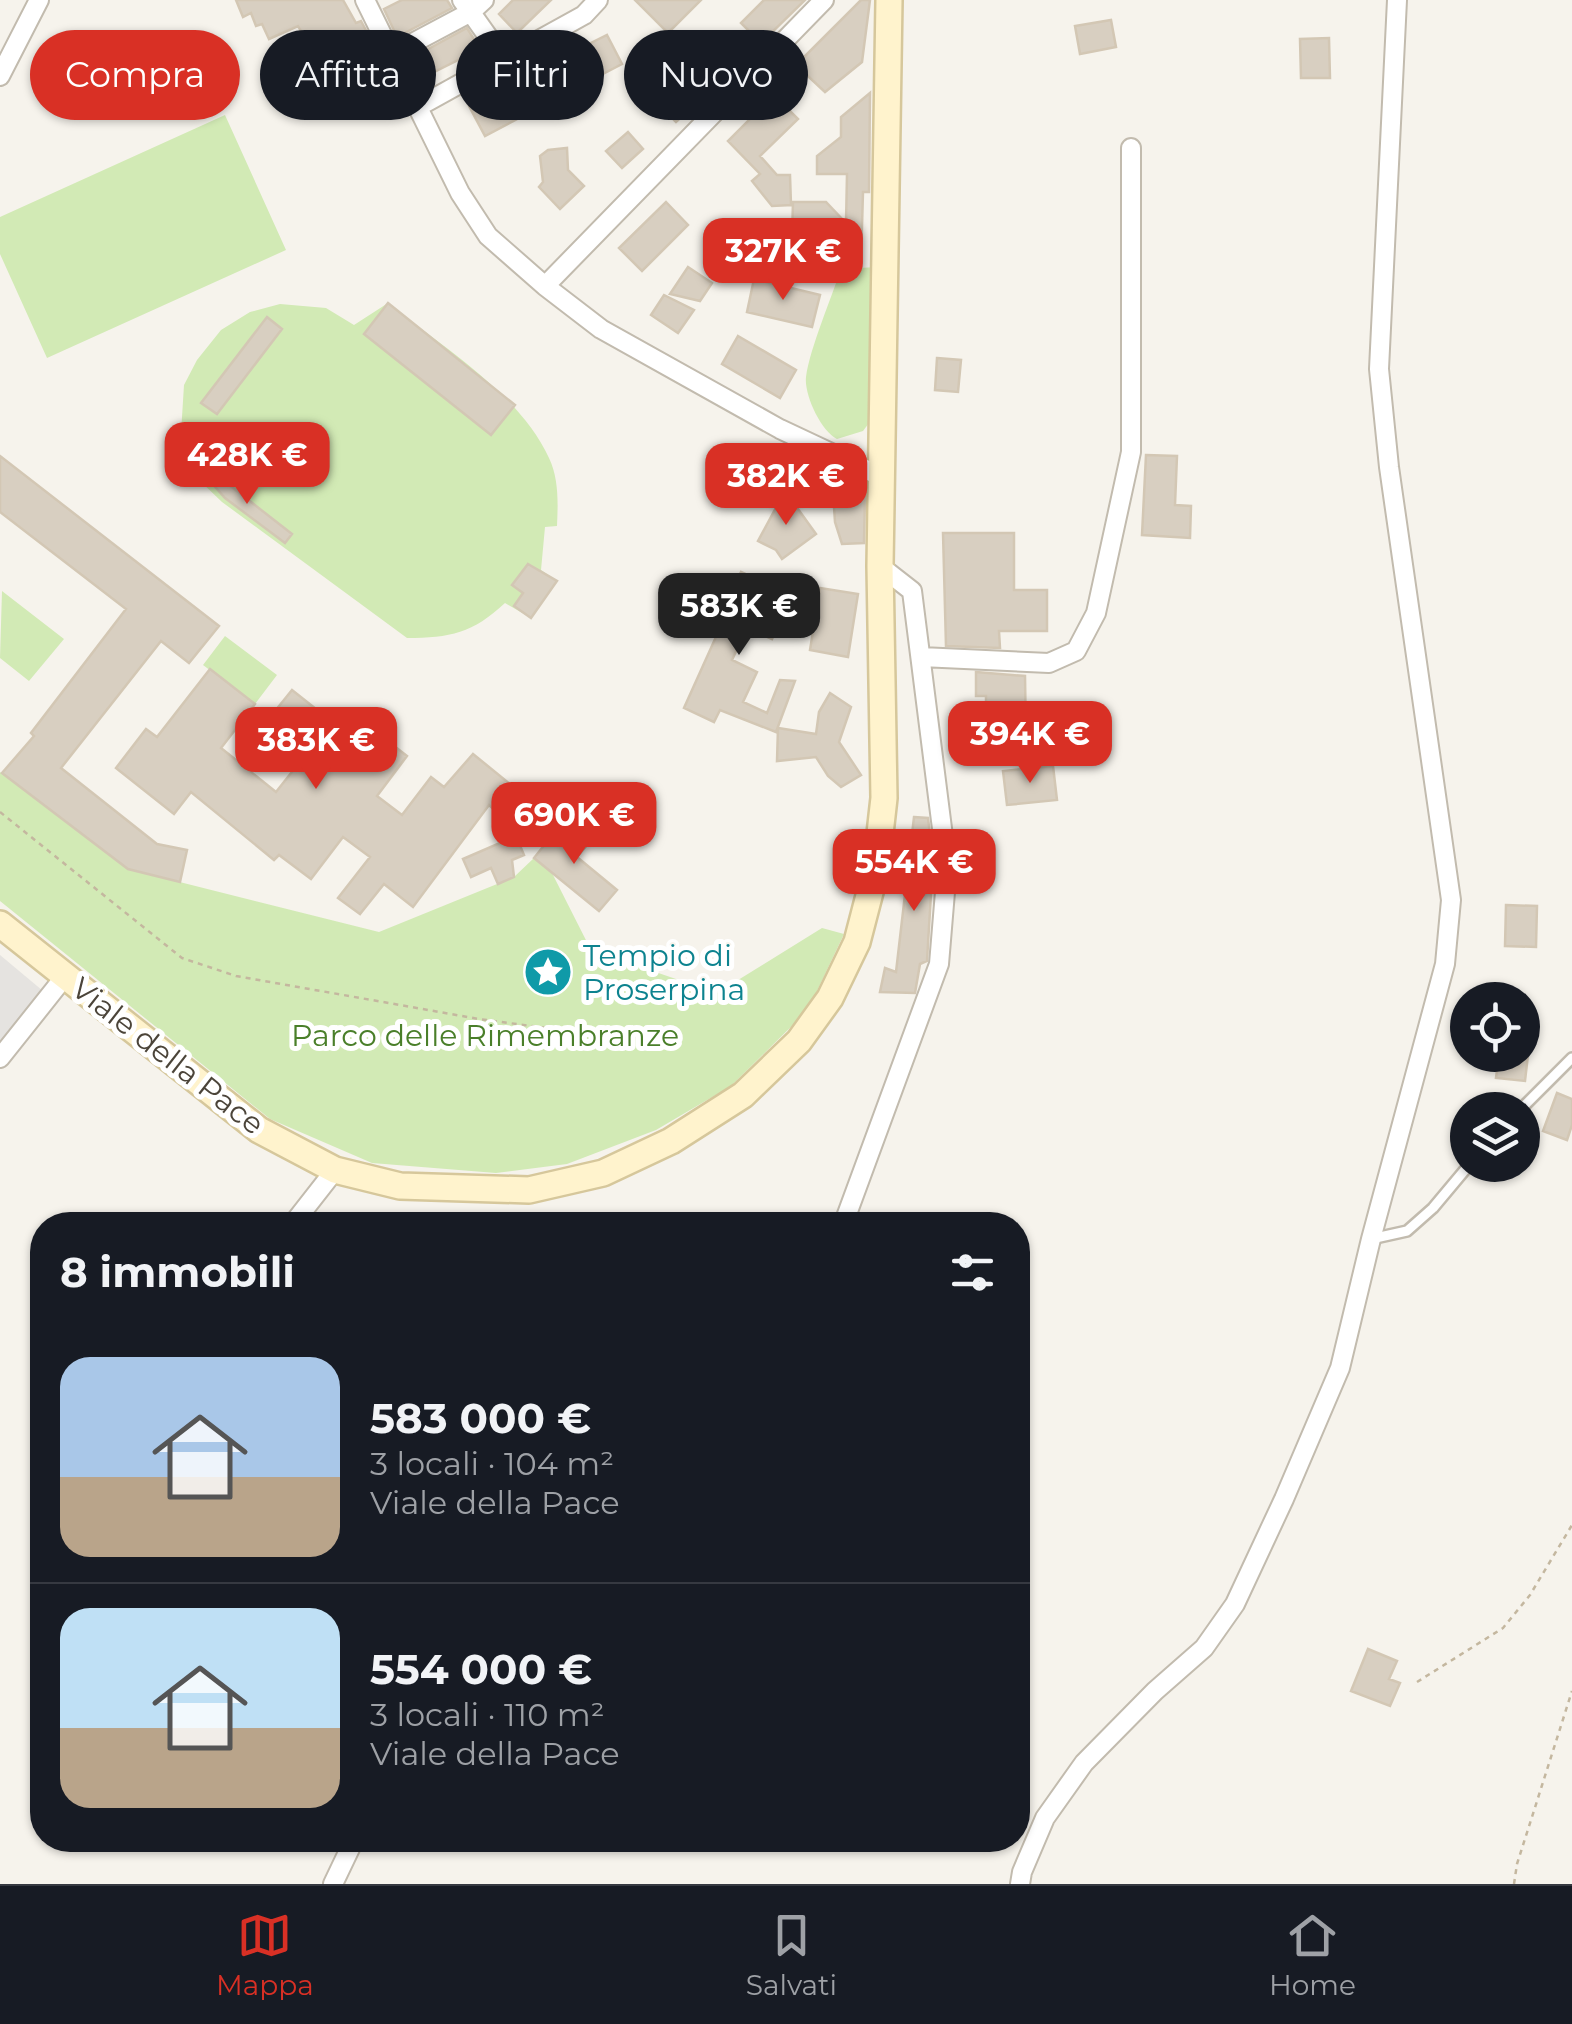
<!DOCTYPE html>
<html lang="it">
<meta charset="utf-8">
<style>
body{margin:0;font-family:Montserrat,sans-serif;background:#20242c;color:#f1f3f6;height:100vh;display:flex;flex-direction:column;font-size:38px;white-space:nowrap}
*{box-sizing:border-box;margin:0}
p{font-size:32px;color:#9ea1a6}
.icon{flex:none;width:55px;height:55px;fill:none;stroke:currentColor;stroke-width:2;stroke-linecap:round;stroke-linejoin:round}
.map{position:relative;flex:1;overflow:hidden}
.panel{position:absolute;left:30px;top:1212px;width:1000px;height:640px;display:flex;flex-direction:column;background:#171b24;border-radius:40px;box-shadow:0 2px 8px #0004}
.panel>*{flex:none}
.hud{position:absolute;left:30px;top:30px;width:1000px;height:90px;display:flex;gap:20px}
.tools{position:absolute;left:1450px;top:982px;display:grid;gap:20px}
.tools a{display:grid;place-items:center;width:90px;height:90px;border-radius:50%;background:#171b24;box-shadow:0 2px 8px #0004;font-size:50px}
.price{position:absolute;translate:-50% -85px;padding:0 22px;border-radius:20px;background:#d93025;color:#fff;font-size:32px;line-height:65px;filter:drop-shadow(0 2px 5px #0008)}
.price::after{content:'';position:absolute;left:50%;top:60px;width:30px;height:22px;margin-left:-15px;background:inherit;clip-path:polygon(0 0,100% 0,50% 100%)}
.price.on{background:#222;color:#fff}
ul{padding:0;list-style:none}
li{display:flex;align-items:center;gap:30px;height:250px;padding:0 30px}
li+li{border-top:2px solid #363941}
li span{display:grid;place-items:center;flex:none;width:280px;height:200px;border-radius:30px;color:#555}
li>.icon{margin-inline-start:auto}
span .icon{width:120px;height:120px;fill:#fffc;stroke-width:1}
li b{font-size:42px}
h2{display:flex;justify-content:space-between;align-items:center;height:120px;padding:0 30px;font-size:42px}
.chip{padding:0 35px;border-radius:45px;background:#171b24;box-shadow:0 2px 8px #0004;font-size:35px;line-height:90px}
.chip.on{background:#d93025;color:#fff}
.menu{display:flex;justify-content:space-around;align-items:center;height:140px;border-top:2px solid #363941;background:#171b24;font-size:28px;color:#9ea1a6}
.menu a{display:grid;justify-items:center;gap:5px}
.menu .on{color:#d93025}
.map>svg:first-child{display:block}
.green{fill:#d2eab5}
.parking{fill:#e5e3e0}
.building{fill:#d8cfc1;stroke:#d3c7b4;stroke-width:2.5}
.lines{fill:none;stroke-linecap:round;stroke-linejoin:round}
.lane-casing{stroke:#c2bbae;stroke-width:14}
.street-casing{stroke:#c2bbae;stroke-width:22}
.secondary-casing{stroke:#d6c79b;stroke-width:30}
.path{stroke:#c4b79f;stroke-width:2.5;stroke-dasharray:5 5;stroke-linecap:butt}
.lane{stroke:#fff;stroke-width:9}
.street{stroke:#fff;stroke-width:18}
.secondary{stroke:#fff3cd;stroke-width:25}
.labels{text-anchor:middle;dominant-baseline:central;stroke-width:10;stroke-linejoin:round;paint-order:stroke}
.culture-label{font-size:30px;fill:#0d838f;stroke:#fff;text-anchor:start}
.park-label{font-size:30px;fill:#4a7f2a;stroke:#fff}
.street-label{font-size:30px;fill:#4b4439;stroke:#fff}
</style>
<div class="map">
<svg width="1572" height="1884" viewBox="0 0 1572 1884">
<rect width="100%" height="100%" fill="#f6f3ec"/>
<path class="green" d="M225,115L286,250L47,358L0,254V217Z
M877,267L875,415L863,431L837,439C821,431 804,395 806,377C810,348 831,299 841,269Z
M388,303C442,347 519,393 549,458C559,479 558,503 557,526L545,527L541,570L557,581L531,618L505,603C473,633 450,638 407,638L222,502L198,479L181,433L184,385L197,360L221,330L250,312L280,304L326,308L354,325Z
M2,591L64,639L29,681L0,658Z
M225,636L277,675L255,704L203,665Z
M0,772L128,869L379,932L514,877L534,858L552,873L594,956L632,964L717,993L822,928L844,934L808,1010L731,1086L656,1130L567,1164L496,1173L372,1163L270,1119L0,901Z"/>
<path class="parking" d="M0,955L49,996L0,1058Z"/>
<path class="building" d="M236,0H343L356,23L361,21L370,38L322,66L298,26L269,39L262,24L256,26L251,13L243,17Z
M402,0H447L452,8L397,37L384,9Z
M513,0H551L517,33L499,14Z
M635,0H701L668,33Z
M764,0H805L761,43L741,23Z
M861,0H870L862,62L825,92L796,65Z
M1111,20L1116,47L1080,54L1075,26Z
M467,28L480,49L418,80L408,60Z
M607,35L622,64L568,92L553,62Z
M1329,38L1330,78H1301L1300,39Z
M696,52L722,79L676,122L650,95Z
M523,78L538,108L485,136L469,106Z
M870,93L869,192H863L861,261H845L846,231L825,250H805L792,236L793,202H826L846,223L847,174H817V156L841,137V117Z
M774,95L798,119L760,156L777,175H790L791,205L772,206L752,181L760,174L728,141Z
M628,132L643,149L622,168L606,151Z
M567,148L568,170L584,186L560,209L539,187L543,182L540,156L548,150Z
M666,202L688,225L642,271L619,248Z
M688,267L712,283L700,301L670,294Z
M754,279L820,295L812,327L747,312Z
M664,295L694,310L678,333L651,315Z
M388,303L515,405L491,435L364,334Z
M267,317L282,329L217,414L201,403Z
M738,336L796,370L780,398L722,364Z
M937,358L961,360L958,392L935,390Z
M803,454L850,478L828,506L788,482Z
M1146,455L1177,456L1175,505L1191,506L1190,538L1142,535Z
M0,456L219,626L189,663L161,641L61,768L157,844L187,850L180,882L128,869L2,773L34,736L31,733L126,609L0,512Z
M206,467L292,534L285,543L225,498L202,472Z
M785,491L816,534L782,559L776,550L758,541Z
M865,497L864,543L842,544L835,522L834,507Z
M943,533H1014V590H1047V631H999L1000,648L946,646Z
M528,564L557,581L531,618L514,606L523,593L512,585Z
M741,572L784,592L770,622L778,626L772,639L747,628L732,660L757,672L743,702L767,713L780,680L795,681L776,732L720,710L714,722L684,708L720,628L715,626Z
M820,588L858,594L848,657L810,650Z
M210,669L255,704L221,748L276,792L303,758L263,726L292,690L369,751L380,735L407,756L377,796L402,815L431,777L444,787L473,754L510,784L505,791L526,810L512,826L489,805L413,907L384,884L360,914L338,898L370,857L343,837L311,879L279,855L274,860L191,792L174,814L116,768L146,729L157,737Z
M976,672L1025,676L1026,739L986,740V696H976Z
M830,693L851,707L839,742L861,775L841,787L828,776L816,757L777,761L778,728L816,734L819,712Z
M1053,766L1057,800L1007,805L1003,771Z
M914,817L928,818L933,860L927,961L920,964L915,993L880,992L885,968L896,972Z
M562,823L588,844L577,857L617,890L599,911L534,858Z
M516,836L524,855L512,860L514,877L498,884L491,868L471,877L463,859Z
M1506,905L1537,906L1536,947L1505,946Z
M1499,1055H1528L1525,1081L1496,1078Z
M1557,1093L1572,1099V1125L1567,1140L1543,1131Z
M1368,1649L1397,1661L1389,1679L1400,1683L1390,1706L1351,1691Z"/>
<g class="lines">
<g class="lane-casing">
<path id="lane" d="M1520,1110L1572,1058
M1371,1239L1407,1231L1433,1208L1469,1165"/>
</g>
<g class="street-casing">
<path id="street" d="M365,0L460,193L488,236L545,286L601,329L780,429L882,477
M462,0L504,59
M392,54L471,12L484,0
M0,76L39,0
M418,107L584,15L598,0
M545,286L824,0
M921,657L1049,663L1076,651L1096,613L1131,452V148
M0,1058L66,975
M292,1225L335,1170
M693,1225L694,1224
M843,1225L939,964L947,868L912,591L880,566
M333,1884L354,1840
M1020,1884L1022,1872L1045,1818L1084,1763L1155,1691L1204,1648L1235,1604L1284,1499L1340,1368L1371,1239L1445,964L1451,900L1389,467L1379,369L1397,0"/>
</g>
<g class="secondary-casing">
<path id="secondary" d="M0,924L259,1130L335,1170L400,1186L529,1190L603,1173L671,1141L743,1095L799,1041L830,998L857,942L876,869L884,798L880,566L889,0"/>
</g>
<path class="path" d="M0,812L182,958L236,976L479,1019L591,1034
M1417,1682L1503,1628L1530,1595L1572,1525
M1514,1884L1517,1864L1572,1691"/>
<use href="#lane" class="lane"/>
<use href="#street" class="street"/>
<use href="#secondary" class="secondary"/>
</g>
<defs>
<g id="sight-disc" transform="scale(2.5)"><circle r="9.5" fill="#0f9aa8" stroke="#fff"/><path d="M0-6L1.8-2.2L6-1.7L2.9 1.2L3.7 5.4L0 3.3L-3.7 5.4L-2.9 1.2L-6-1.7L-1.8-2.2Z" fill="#fff"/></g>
</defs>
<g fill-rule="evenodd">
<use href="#sight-disc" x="548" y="972"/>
</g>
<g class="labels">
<g class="culture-label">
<text x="583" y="955">Tempio di<tspan x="583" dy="34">Proserpina</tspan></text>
</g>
<g class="park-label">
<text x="485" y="1035">Parco delle Rimembranze</text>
</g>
<g class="street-label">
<text transform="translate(168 1056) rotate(38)">Viale della Pace</text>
</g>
</g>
</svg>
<div class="tools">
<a><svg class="icon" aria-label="locate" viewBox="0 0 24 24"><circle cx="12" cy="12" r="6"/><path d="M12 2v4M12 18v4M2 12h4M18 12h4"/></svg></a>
<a><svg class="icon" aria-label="layers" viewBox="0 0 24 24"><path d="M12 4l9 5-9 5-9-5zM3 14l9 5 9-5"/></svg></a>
</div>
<b class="price" style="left:783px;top:303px">327K €</b>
<b class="price" style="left:247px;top:507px">428K €</b>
<b class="price" style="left:786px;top:528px">382K €</b>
<b class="price on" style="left:739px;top:658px">583K €</b>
<b class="price" style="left:1030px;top:786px">394K €</b>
<b class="price" style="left:316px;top:792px">383K €</b>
<b class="price" style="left:574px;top:867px">690K €</b>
<b class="price" style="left:914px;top:914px">554K €</b>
<div class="hud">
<a class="chip on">Compra</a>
<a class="chip">Affitta</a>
<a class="chip">Filtri</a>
<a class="chip">Nuovo</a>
</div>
<section class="panel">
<h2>8 immobili<svg class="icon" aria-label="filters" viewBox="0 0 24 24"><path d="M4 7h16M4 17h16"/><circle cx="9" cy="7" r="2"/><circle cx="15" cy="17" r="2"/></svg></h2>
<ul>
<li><span style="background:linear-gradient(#a9c7e8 60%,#b9a48a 0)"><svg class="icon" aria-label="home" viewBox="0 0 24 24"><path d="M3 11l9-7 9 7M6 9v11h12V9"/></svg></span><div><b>583 000 €</b><p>3 locali · 104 m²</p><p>Viale della Pace</p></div></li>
<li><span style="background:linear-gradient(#bfe0f5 60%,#b9a48a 0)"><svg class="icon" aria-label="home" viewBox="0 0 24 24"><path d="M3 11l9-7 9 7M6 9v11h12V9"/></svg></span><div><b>554 000 €</b><p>3 locali · 110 m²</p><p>Viale della Pace</p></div></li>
</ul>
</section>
</div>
<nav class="menu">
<a class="on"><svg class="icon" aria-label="map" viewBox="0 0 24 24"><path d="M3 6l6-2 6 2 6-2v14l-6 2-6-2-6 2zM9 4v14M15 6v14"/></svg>Mappa</a>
<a><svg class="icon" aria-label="saved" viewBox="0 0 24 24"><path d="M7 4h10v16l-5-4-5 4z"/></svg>Salvati</a>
<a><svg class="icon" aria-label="home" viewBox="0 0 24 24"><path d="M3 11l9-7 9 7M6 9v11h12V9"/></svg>Home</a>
</nav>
